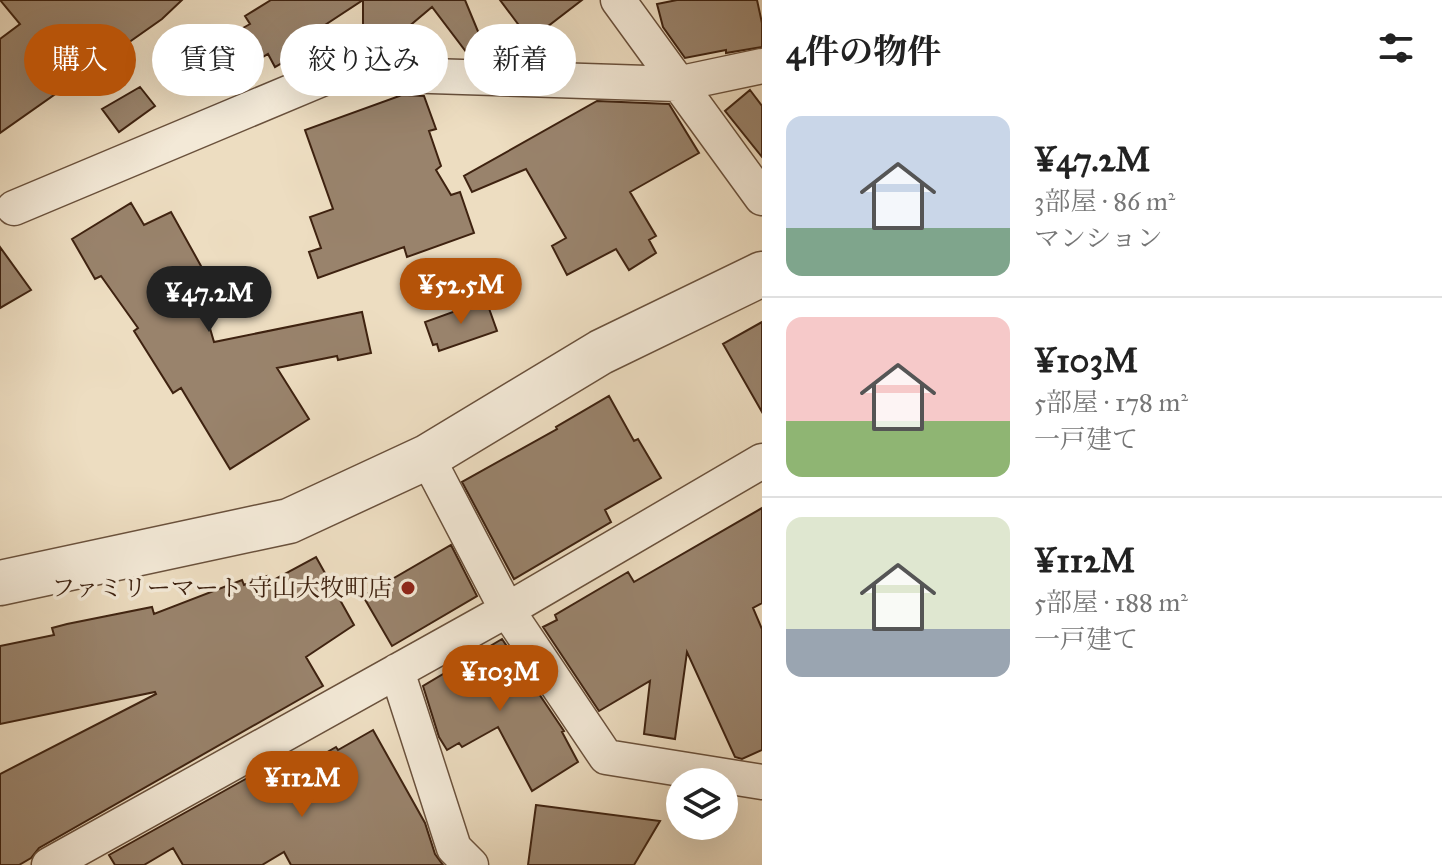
<!DOCTYPE html>
<html lang="ja">
<meta charset="utf-8">
<style>
body{margin:0;font-family:"IM FELL Great Primer","Noto Serif JP",serif;background:#f2f2f2;color:#222;height:100vh;display:flex;flex-direction:column;font-size:30px;white-space:nowrap}
*{box-sizing:border-box;margin:0}
p{font-size:26px;color:#767676}
.icon{flex:none;width:44px;height:44px;fill:none;stroke:currentColor;stroke-width:2;stroke-linecap:round;stroke-linejoin:round}
.map{position:relative;flex:1;overflow:hidden}
.drawer{display:flex;flex-direction:column;background:#fff;width:680px}
.drawer>*{flex:none}
.banner{position:absolute;left:24px;top:24px;width:618px;height:72px;display:flex;gap:16px}
.tools{position:absolute;left:666px;top:768px;display:grid;gap:16px}
.tools a{display:grid;place-items:center;width:72px;height:72px;border-radius:50%;background:#fff;box-shadow:0 8px 32px #0002;font-size:40px}
.price{position:absolute;translate:-50% -68px;padding:0 18px;border-radius:28px;background:#b45309;color:#fff;font-size:26px;line-height:52px;filter:drop-shadow(0 2px 4px #0008)}
.price::after{content:'';position:absolute;left:50%;top:48px;width:24px;height:18px;margin-left:-12px;background:inherit;clip-path:polygon(0 0,100% 0,50% 100%)}
.price.active{background:#222;color:#fff}
ul{padding:0;list-style:none}
li{display:flex;align-items:center;gap:24px;height:200px;padding:0 24px}
li+li{border-top:2px solid #e0e0e0}
li span{display:grid;place-items:center;flex:none;width:224px;height:160px;border-radius:16px;color:#555}
li>.icon{margin-inline-start:auto}
span .icon{width:96px;height:96px;fill:#fffc;stroke-width:1}
li b{font-size:34px}
h2{display:flex;justify-content:space-between;align-items:center;height:96px;padding:0 24px;font-size:34px}
.tag{padding:0 28px;border-radius:36px;background:#fff;box-shadow:0 8px 32px #0002;font-size:28px;line-height:72px}
.tag.active{background:#b45309;color:#fff}
main{display:flex;flex:1;min-height:0}
.map>svg:first-child{display:block}
.building{fill:#99836c;stroke:#3e2210;stroke-width:2}
.lines{fill:none;stroke-linecap:round;stroke-linejoin:round}
.minor-casing{stroke:#6a513c;stroke-width:37}
.tertiary-casing{stroke:#6a513c;stroke-width:47}
.minor{stroke:#f3e9d7;stroke-width:34}
.tertiary{stroke:#f3e9d7;stroke-width:44}
.poi-dot{fill:#8f2418;stroke:#f3e9d7;stroke-width:3}
.labels{text-anchor:middle;dominant-baseline:central;stroke-width:7;stroke-linejoin:round;paint-order:stroke}
.poi-label{font-size:24px;fill:#3e2210;stroke:#f3e9d7;text-anchor:end}
</style>
<main>
<div class="map">
<svg width="762" height="865" viewBox="0 0 762 865">
<rect width="100%" height="100%" fill="#edddc1"/>
<filter id="stains"><feTurbulence type="fractalNoise" baseFrequency=".0025" numOctaves="4"/><feColorMatrix values="0 0 0 0 .2 0 0 0 0 .09 0 0 0 0 .02 0 0 0 .5 -.17"/></filter>
<radialGradient id="worn" r=".72"><stop offset=".6" stop-color="#630" stop-opacity="0"/><stop offset="1" stop-color="#630" stop-opacity=".3"/></radialGradient>
<path class="building" d="M0,0H182L162,19L0,133V39L20,24Z
M271,0H363L293,46L297,54L275,67L268,54L236,73L218,42L250,24L245,16Z
M363,0H465L489,58L470,57L432,7L388,44H363Z
M500,0H582L530,40Z
M677,0H757L762,23V47L726,53V50L685,58L663,27L657,4Z
M140,87L155,106L119,132L102,109Z
M750,90L762,106V157L725,111Z
M402,95L424,96L436,129L429,131L441,166L436,170L451,195L460,192L474,233L407,257L404,247L318,278L309,252L321,248L310,217L333,209L305,130Z
M597,101L669,104L699,153L630,192L656,236L649,240L656,253L629,270L616,249L567,275L552,246L566,238L526,169L472,192L464,176Z
M131,203L144,225L171,212L226,311L207,318L214,342L362,312L371,353L338,360L337,356L277,368L309,419L230,469L181,388L173,393L134,331L138,328L101,276L95,279L72,239Z
M0,247L31,290L0,308Z
M486,300L497,331L439,351L437,344L433,345L425,322Z
M762,322V412L723,344Z
M609,396L634,441L638,439L661,478L605,510L611,522L514,579L462,482L557,429L556,427Z
M762,508V603L753,608L762,629V750L742,759L735,757L687,652L675,739L644,734L650,681L599,711L543,627L557,620L555,615L628,572L634,582Z
M451,545L477,596L392,646L363,596Z
M316,557L354,625L306,657L323,686L39,848L31,858L19,865H0V774L156,694L155,692L0,724V646L54,635L52,628L67,624L152,607L154,614L242,580L244,585L267,576L270,582Z
M502,639L564,731L562,732L578,762L532,791L498,727L462,747L459,743L447,750L439,737L423,686Z
M373,730L425,823L435,854L443,865H291L284,852L262,865H183L173,848L144,865H115L109,855L251,776L260,791L336,747L338,750Z
M536,805L660,821L634,865H528Z"/>
<g class="lines">
<g class="minor-casing">
<path id="minor" d="M618,0L762,198
M14,208L336,73L677,84L762,66
M427,457L507,610L606,757L762,782
M397,671L454,848L471,865
M49,865L507,610L762,461"/>
</g>
<g class="tertiary-casing">
<path id="tertiary" d="M0,583L289,521L427,457L601,352L762,274"/>
</g>
<use href="#minor" class="minor"/>
<use href="#tertiary" class="tertiary"/>
</g>
<circle class="poi-dot" cx="408" cy="588" r="8"/>
<g class="labels">
<g class="poi-label">
<text x="392" y="588">ファミリーマート 守山大牧町店</text>
</g>
</g>
<rect width="100%" height="100%" filter="url(#stains)"/>
<rect width="100%" height="100%" fill="url(#worn)"/>
</svg>
<div class="tools">
<a><svg class="icon" aria-label="layers" viewBox="0 0 24 24"><path d="M12 4l9 5-9 5-9-5zM3 14l9 5 9-5"/></svg></a>
</div>
<b class="price" style="left:461px;top:326px">¥52.5M</b>
<b class="price active" style="left:209px;top:334px">¥47.2M</b>
<b class="price" style="left:500px;top:713px">¥103M</b>
<b class="price" style="left:302px;top:819px">¥112M</b>
<div class="banner">
<a class="tag active">購入</a>
<a class="tag">賃貸</a>
<a class="tag">絞り込み</a>
<a class="tag">新着</a>
</div>
</div>
<section class="drawer">
<h2>4件の物件<svg class="icon" aria-label="filters" viewBox="0 0 24 24"><path d="M4 7h16M4 17h16"/><circle cx="9" cy="7" r="2"/><circle cx="15" cy="17" r="2"/></svg></h2>
<ul>
<li><span style="background:linear-gradient(#c9d6e8 70%,#7fa58c 0)"><svg class="icon" aria-label="home" viewBox="0 0 24 24"><path d="M3 11l9-7 9 7M6 9v11h12V9"/></svg></span><div><b>¥47.2M</b><p>3部屋 · 86 m²</p><p>マンション</p></div></li>
<li><span style="background:linear-gradient(#f6c9c9 65%,#8fb573 0)"><svg class="icon" aria-label="home" viewBox="0 0 24 24"><path d="M3 11l9-7 9 7M6 9v11h12V9"/></svg></span><div><b>¥103M</b><p>5部屋 · 178 m²</p><p>一戸建て</p></div></li>
<li><span style="background:linear-gradient(#dfe7d0 70%,#9aa5b1 0)"><svg class="icon" aria-label="home" viewBox="0 0 24 24"><path d="M3 11l9-7 9 7M6 9v11h12V9"/></svg></span><div><b>¥112M</b><p>5部屋 · 188 m²</p><p>一戸建て</p></div></li>
</ul>
</section>
</main>
